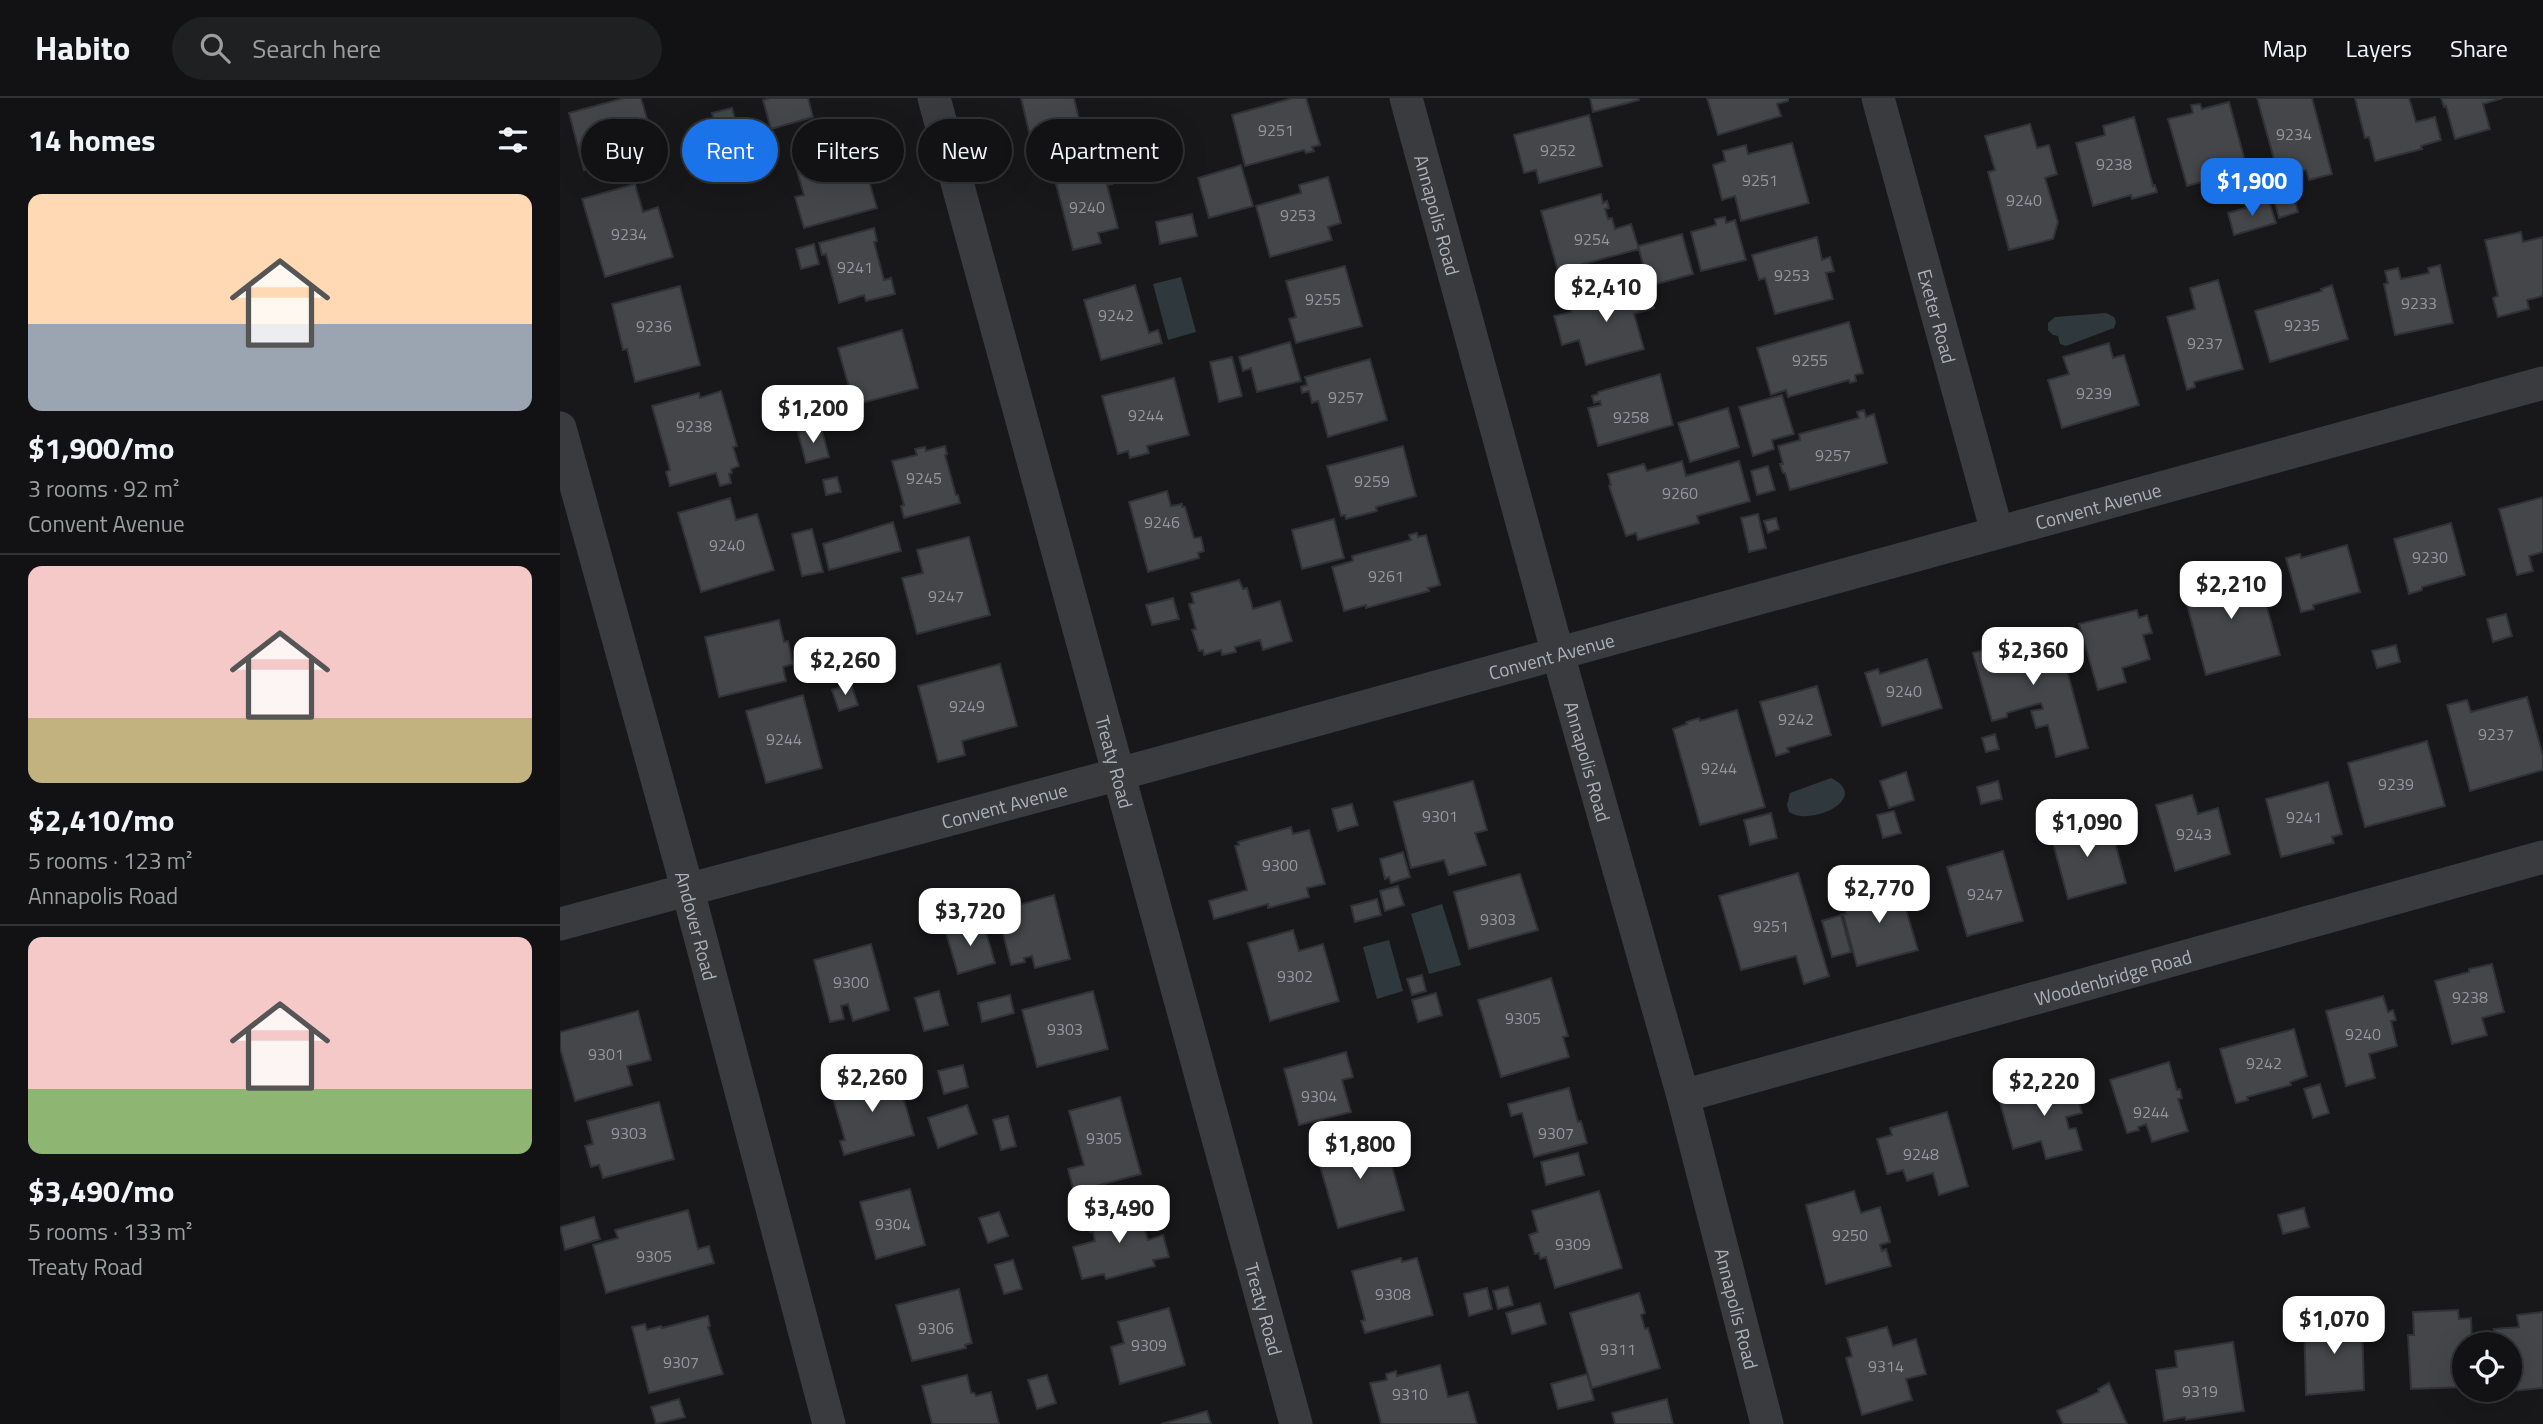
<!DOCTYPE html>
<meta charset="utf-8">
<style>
body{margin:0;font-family:"Titillium Web",sans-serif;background:#1f2022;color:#f1f3f6;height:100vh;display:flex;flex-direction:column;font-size:26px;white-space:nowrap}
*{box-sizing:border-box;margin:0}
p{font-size:23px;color:#9c9ea0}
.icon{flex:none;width:38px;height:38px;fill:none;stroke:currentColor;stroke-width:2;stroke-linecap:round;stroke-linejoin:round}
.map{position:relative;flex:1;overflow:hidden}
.side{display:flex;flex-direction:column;background:#121214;width:560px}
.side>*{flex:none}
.top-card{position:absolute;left:21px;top:21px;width:665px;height:63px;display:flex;gap:14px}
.buttons{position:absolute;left:1892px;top:1234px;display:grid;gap:14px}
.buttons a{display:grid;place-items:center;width:70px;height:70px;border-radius:50%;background:#121214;box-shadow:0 7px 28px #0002,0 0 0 2px #313234;font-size:35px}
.price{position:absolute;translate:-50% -60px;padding:0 16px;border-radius:14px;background:#fff;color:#222;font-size:23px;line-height:46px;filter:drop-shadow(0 2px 4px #0008)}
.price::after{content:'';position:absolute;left:50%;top:42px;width:21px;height:16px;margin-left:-10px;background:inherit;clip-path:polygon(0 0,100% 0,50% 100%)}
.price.on{background:#1a73e8;color:#fff}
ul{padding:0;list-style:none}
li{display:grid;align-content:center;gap:14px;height:371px;padding:0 28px}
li+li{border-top:2px solid #313234}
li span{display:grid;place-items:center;height:217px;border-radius:14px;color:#555}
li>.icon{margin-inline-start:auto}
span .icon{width:126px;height:126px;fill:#fffc;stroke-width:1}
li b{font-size:30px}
h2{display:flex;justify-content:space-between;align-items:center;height:84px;padding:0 28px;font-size:30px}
.tag{padding:0 24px;border-radius:32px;background:#121214;box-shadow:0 7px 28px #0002,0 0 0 2px #313234;font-size:24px;line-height:63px}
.tag.on{background:#1a73e8;color:#fff}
header{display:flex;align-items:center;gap:42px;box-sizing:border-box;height:98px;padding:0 35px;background:#121214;border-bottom:2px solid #313234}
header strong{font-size:33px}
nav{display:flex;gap:38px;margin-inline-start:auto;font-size:24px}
.search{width:490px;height:63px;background:#1f2022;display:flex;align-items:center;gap:18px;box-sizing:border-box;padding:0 24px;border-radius:38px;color:#9c9ea0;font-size:26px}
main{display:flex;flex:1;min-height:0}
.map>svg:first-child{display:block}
.water{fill:#2f383d}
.building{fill:#45464a;stroke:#323236;stroke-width:2}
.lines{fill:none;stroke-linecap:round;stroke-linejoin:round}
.street{stroke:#393b3f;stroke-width:33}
.labels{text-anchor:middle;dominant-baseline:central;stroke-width:6;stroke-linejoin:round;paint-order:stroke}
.number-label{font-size:16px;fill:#92969d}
.street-label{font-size:19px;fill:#abb1b9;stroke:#131315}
</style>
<header>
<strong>Habito</strong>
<div class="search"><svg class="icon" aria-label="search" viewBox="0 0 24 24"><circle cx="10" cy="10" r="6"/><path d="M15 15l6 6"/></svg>Search here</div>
<nav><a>Map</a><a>Layers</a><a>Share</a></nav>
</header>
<main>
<section class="side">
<h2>14 homes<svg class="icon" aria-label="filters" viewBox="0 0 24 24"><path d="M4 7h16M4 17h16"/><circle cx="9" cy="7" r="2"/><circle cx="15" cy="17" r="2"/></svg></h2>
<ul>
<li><span style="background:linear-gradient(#ffd9b3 60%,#9aa5b1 0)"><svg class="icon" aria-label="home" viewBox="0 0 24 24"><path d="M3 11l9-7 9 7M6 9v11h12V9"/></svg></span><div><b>$1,900/mo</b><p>3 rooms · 92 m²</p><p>Convent Avenue</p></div></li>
<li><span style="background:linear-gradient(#f6c9c9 70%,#c2b280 0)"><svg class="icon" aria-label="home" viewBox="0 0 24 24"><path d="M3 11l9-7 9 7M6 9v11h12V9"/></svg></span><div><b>$2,410/mo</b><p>5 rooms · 123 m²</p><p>Annapolis Road</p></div></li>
<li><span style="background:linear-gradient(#f6c9c9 70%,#8fb573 0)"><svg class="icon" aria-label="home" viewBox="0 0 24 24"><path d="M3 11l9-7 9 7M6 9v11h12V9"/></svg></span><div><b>$3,490/mo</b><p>5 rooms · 133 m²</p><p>Treaty Road</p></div></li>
</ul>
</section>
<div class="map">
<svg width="1983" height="1326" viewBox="0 0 1983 1326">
<rect width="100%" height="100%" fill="#18181a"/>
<path class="water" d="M621,179L636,234L608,242L593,186Z
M1546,215L1554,219L1556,224L1554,230L1506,248L1500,246L1498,238L1493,237L1488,232V225L1495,219Z
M1271,680C1312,700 1251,729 1229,714L1227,707L1230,695Z
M882,806L901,867L869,876L851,816Z
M829,842L843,893L817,901L803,849Z"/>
<path class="building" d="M64,0H81L96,52L24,72L9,15Z
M210,0H248L253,19L211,31L203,2Z
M461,0H514L521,30L526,28L530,42L474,55Z
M733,0H746L760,47L752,49L754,53L746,55L744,52L685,68L672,17Z
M1030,0H1078L1079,2L1033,14Z
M1147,0H1228V3L1217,6L1221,18L1158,37Z
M1697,0H1752L1772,76L1749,82L1746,72L1719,79Z
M1795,0H1849L1856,24L1875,19L1881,42L1861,48L1862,51L1815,63L1809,39L1805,40Z
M1881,0H1943L1923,6L1930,31L1895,41L1886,8L1884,9Z
M1669,4L1685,63L1649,73L1652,81L1627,88L1608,21L1633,15L1631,7L1640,6L1642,11Z
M172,10L180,39L160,44L152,15Z
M1029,17L1042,68L979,85L976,72L964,75L954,37Z
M1574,19L1593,88L1595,87L1597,94L1572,101L1571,97L1533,108L1516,45L1545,37L1543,28Z
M292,24L317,110L244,130L235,99L244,97L234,62L249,58L246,49L242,50L239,39Z
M1470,26L1477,50L1489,47L1497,76L1485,80L1498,124L1493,141L1449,152L1428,74L1435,72L1425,38Z
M1232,45L1249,105L1181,123L1175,98L1162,102L1153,67L1165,63L1163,53L1186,47L1188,56Z
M681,67L693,108L649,120L638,80Z
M547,71L552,86L547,87L558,130L538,135L541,145L513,152L496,86Z
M768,79L781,125L768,129L772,142L710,159L696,108L741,95L739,87Z
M75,86L83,114L98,109L113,159L45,179L22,101Z
M1041,96L1043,105L1047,103L1049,110L1045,111L1048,121L1052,120L1055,131L1071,126L1079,151L998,173L981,113Z
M1733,96L1738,114L1719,120L1714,102Z
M1709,103L1716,125L1674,137L1668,115Z
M632,116L637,138L600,146L596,124Z
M1165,119L1166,125L1175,122L1186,162L1141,173L1131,134L1156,127L1155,121Z
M314,130L317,143L314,144L324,182L331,180L335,196L306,203L304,197L279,205L266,156L262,157L259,145Z
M1961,134L1963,144L1983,139V198L1967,202L1969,211L1938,219L1933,200L1938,198L1925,142Z
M1122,136L1133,176L1089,188L1078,148Z
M1257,139L1262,162L1270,159L1274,173L1266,175L1273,201L1215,216L1205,180L1199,182L1192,157Z
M254,146L259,166L241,171L236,151Z
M1880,167L1893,225L1835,237L1824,186L1828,185L1825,173L1838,170L1841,181L1869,175L1868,170Z
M785,168L802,228L736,245L729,221L736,219L726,183Z
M1658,182L1683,271L1634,284L1635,289L1627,292L1607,219L1635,211L1630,190Z
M1088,186L1094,210L1074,216L1084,251L1026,267L1019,242L1002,247L994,218L1011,214L1009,207Z
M575,187L589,235L598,232L602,245L541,262L524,202Z
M1772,187L1788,241L1710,264L1695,213L1762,193L1761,191Z
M120,188L140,267L75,284L67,251L63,252L52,206Z
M1289,224L1303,275L1295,277L1296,283L1290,285L1289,282L1228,299L1226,292L1211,297L1197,250Z
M342,232L358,290L294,307L278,250Z
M730,244L741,283L697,294L691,270L683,273L679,259Z
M1549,245L1553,260L1564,257L1579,307L1502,330L1488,282L1509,276L1503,259Z
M672,259L682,298L659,304L650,264Z
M810,261L827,322L768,339L758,303L752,305L749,293L742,295L741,289L747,287L745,279Z
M1100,276L1113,327L1038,348L1028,310L1041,307L1040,303L1034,305L1032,298L1038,296V294Z
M614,280L629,337L587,348L589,355L570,360L568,353L558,356L542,298Z
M161,293L177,348L173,349L179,368L171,371L172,375L169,376L171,385L160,388L156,375L110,388L106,374L110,372L92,308L139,295L140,300Z
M1222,297L1234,336L1212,342L1214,351L1193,358L1179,309Z
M1168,310L1179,349L1130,364L1118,325Z
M1304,312L1306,319L1314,316L1327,365L1230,392L1225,375H1223L1220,366H1223L1218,348L1240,342L1239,336L1299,320L1297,314Z
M261,329L269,359L246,365L238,334Z
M385,348L387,356L385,357L396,397H398L400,405L344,420L341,408L344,407L332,363L357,357L355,351L365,349L366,353Z
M843,348L856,398L816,409L817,413L786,421L785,417L781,418L767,368Z
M1122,363L1126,378L1179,363L1190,403L1137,418L1139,425L1078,442L1076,435L1066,438L1049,388L1051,387L1048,376L1084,366L1087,373Z
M1208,368L1215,392L1197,397L1191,373Z
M277,379L281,394L266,397L263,382Z
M607,393L611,408L622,406V409H625L634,440L641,439L644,453L638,455L639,460L588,474L569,404Z
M1983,399V454L1969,458L1973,473L1957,477L1939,411Z
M170,400L176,422L197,416L214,472L141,494L118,415Z
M1198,416L1206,450L1189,454L1181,420Z
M1216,420L1219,431L1208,435L1204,423Z
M774,421L784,460L742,471L732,432Z
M333,424L341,453L269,472L263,446Z
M1891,425L1905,477L1862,489V492L1849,496L1834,441Z
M252,431L263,474L242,478L232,436Z
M857,435L858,439L866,437L880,487L868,490L869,493L806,510V507L784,513L772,469L793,463L792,458L851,442L849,437Z
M409,439L430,517L357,536L342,480L363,475L357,452Z
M1787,447L1800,494L1753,507L1754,511L1741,514L1726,460L1740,456L1741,460Z
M1696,469L1720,557L1646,577L1622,489Z
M679,482L683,491L687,490L693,511L720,503L732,543L703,552L700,542L675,549L676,554L662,557L661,552L644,557L643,552L639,553L632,532L636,531L629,506L634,505L631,495Z
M613,500L619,521L592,527L586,507Z
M1577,512L1579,520L1587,517L1592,535L1583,537L1590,561L1562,570L1566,584L1538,592L1519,526Z
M1946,516L1952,538L1933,544L1927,521Z
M219,522L224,544L228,543L233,566L223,569L226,583L159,599L145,539Z
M1496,532L1528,650L1496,659L1488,627L1476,630L1471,613L1483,611L1481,605L1447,615V619L1432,623L1413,555Z
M1836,547L1840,564L1817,570L1812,553Z
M321,551L324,565L307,570L304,555Z
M1367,561L1382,610L1322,628L1305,575L1318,571L1320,576Z
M440,566L457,628L402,643L405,657L378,664L358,588Z
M291,586L298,607L279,613L272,592Z
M1257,588L1271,637L1227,650L1229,654L1216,658L1200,604Z
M243,597L262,670L206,685L186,613Z
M1967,599L1983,658V672L1910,693L1887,607L1907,602L1911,614Z
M1177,612L1205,709L1140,727L1113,631L1127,626L1126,624L1139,620L1140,623Z
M1435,636L1439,651L1426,654L1422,640Z
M1867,643L1885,708L1805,729L1788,665Z
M1346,674L1354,702L1329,710L1320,683Z
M913,683L927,732L915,735L926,767L889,777L884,762L851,770L834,704Z
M1438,683L1442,701L1421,706L1417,689Z
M1768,684L1782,736L1772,739L1774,745L1721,759L1706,701Z
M1632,697L1638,716L1658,710L1670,756L1615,773L1596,707Z
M792,706L798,727L778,733L772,711Z
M1334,713L1341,735L1323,740L1317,717Z
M1211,715L1217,740L1190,747L1184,722Z
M1536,721L1539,732L1551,730L1566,785L1508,801L1490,734Z
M731,729L733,736L749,732L765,786L747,790L749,799L708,810V806L654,821L649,803L687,792L675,748L679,747L678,744Z
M1443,753L1463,823L1407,838L1387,769Z
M843,754L850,779L831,785L829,779L825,781L820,761Z
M1238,775L1269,878L1244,886L1236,858L1181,872L1159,798Z
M960,776L978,832L909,851L894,794Z
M1338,785L1358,852L1297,868L1283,816H1286L1282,801Z
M838,788L844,807L825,813L820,793Z
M494,797L510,861L475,870L472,858L464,860L465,864L451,867L437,812L452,808L450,803L458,801L459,807Z
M817,801L821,817L795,824L791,808Z
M1281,817L1291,854L1272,859L1262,823Z
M423,824L435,865L398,876L386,835Z
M733,832L739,853L763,846L779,903L710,923L688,845Z
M311,846L329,912L293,923L288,906L281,908L284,921L270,924L254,862Z
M1932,866L1944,914L1922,920L1927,937L1892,946L1875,883L1909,874V871Z
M862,877L866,893L852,897L847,881Z
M991,880L1008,938L1003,939L1009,959L941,979L918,902Z
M379,893L388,927L364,933L355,900Z
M533,893L548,951L477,969L462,912Z
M876,895L882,917L858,924L852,902Z
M450,897L454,915L422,924L418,905Z
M1823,898L1828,914L1833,912L1836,922L1831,923L1837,948L1809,956L1815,980L1786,988L1766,913Z
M78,913L91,962L67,968L72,987L15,1003L0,950V934Z
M1734,931L1747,978L1730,984L1731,987L1687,999L1688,1002L1676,1005L1660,951Z
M786,954L793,979L782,982L791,1014L739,1027L724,971Z
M1609,964L1617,992L1620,991L1622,1000L1618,1001L1628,1033L1592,1044L1586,1026L1578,1029L1579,1032L1567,1035L1550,982Z
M403,967L408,989L384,996L378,973Z
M333,976L334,982L338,981L354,1037L284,1057L280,1043L285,1042L271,994Z
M1512,981L1522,1015L1506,1019L1509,1031L1516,1030L1522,1052L1486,1061L1481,1043L1453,1051L1439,1001Z
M1760,986L1769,1015L1753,1020L1744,991Z
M1009,990L1018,1024L1021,1023L1027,1045L974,1059L962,1015L951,1018L948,1006Z
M560,999L581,1076L514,1094L508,1071L524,1067L509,1013Z
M99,1004L114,1061L43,1080L39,1067L31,1069L25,1048L33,1046L27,1023Z
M407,1007L417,1036L378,1050L368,1020Z
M1387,1014L1408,1088L1379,1097L1373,1075L1347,1083L1343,1072L1327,1076L1317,1041L1332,1037L1330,1030Z
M448,1018L456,1048L441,1052L433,1022Z
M823,1035L844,1112L778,1130L756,1054Z
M1018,1055L1024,1077L986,1087L981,1064Z
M350,1091L365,1147L316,1161L300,1104Z
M1039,1093L1062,1170L995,1190L986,1159L980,1161L979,1155L975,1156L969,1137L978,1134L972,1113Z
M1294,1093L1301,1115L1320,1109L1330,1144L1320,1147L1322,1153L1326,1151L1331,1168L1266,1186L1246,1107Z
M581,1106L585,1118L581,1119L588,1142L603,1137L609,1159L593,1162L595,1168L546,1181L544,1176L522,1181L513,1149L535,1143L533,1133L530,1134L526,1121Z
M1744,1110L1749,1129L1723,1136L1718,1117Z
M128,1112L138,1151L149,1148L154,1165L46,1195L33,1147L58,1140L55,1132Z
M439,1114L448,1138L428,1145L419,1120Z
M34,1119L40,1141L5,1152L0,1129Z
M841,1160L842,1164L857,1160L873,1217L805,1235L801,1223L805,1222L792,1173Z
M453,1162L462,1191L444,1196L435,1167Z
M948,1189L953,1207L938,1211L933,1193Z
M927,1190L932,1211L909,1218L904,1196Z
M399,1191L412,1245L405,1247L406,1250L352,1263L336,1207Z
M1079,1195L1085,1215L1081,1217L1085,1231L1088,1230L1100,1270L1032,1290L1010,1215Z
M980,1205L986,1226L952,1236L946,1215Z
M609,1210L625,1267L560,1286L551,1249L564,1245L558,1224Z
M1898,1212L1899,1221L1911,1220L1912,1246H1904V1289L1851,1291L1848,1237H1854L1853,1214Z
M1983,1214V1290L1943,1294V1292H1950V1246H1936L1934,1231L1959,1229L1957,1217Z
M148,1218L150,1228L148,1229L163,1276L89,1295L72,1229L85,1226L87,1232L101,1228L102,1230Z
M1802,1220L1804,1292L1746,1297L1744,1222Z
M1327,1229L1333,1248L1356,1241L1366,1276L1346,1281L1352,1302L1302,1317L1286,1260L1292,1258L1287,1240Z
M1673,1244L1684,1313L1626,1322L1625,1319L1604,1323L1596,1272L1617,1269L1615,1253Z
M880,1267L888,1299L908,1294L917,1326H821L810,1285L827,1282L826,1276L836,1273L837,1278Z
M1027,1276L1034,1302L998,1311L991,1286Z
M407,1277L411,1295H414L416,1298L431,1294L439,1326H372L362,1288Z
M487,1277L496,1305L477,1311L468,1282Z
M1549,1285L1567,1326H1503L1497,1313L1539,1294L1538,1291Z
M119,1301L125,1319L96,1326L91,1309Z
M1107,1301L1113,1326H1055L1052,1315Z
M647,1313L651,1326H601Z"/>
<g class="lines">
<g class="street">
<path id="s1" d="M374,0L736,1326"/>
<path id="s2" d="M846,0L998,556L1123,998L1207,1326"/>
<path id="s3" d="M1318,0L1437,434"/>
<path id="s4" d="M0,330L128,793L269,1326"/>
<path id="s5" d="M0,826L559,676L1983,285"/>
<path id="s6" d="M1123,998L1983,759"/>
</g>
</g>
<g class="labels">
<g class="number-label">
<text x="716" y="32">9251</text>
<text x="1734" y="36">9234</text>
<text x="998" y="52">9252</text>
<text x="1554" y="66">9238</text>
<text x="1200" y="82">9251</text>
<text x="1464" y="102">9240</text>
<text x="527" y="109">9240</text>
<text x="738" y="117">9253</text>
<text x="69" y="136">9234</text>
<text x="1032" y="141">9254</text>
<text x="295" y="169">9241</text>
<text x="1232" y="177">9253</text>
<text x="763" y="201">9255</text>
<text x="1859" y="205">9233</text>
<text x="556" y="217">9242</text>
<text x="1742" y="227">9235</text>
<text x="94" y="228">9236</text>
<text x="1645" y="245">9237</text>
<text x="1250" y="262">9255</text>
<text x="1534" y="295">9239</text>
<text x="786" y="299">9257</text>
<text x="586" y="317">9244</text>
<text x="1071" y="319">9258</text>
<text x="134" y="328">9238</text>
<text x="1273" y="357">9257</text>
<text x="364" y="380">9245</text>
<text x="812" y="383">9259</text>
<text x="1120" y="395">9260</text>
<text x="602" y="424">9246</text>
<text x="167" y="447">9240</text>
<text x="1870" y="459">9230</text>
<text x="826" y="478">9261</text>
<text x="386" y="498">9247</text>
<text x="1344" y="593">9240</text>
<text x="407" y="608">9249</text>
<text x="1236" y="621">9242</text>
<text x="1936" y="636">9237</text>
<text x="224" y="641">9244</text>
<text x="1159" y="670">9244</text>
<text x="1836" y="686">9239</text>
<text x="880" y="718">9301</text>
<text x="1744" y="719">9241</text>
<text x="1634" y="736">9243</text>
<text x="720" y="767">9300</text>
<text x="1425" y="796">9247</text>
<text x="938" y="821">9303</text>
<text x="1211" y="828">9251</text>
<text x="735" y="878">9302</text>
<text x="291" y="884">9300</text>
<text x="1910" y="899">9238</text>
<text x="963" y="920">9305</text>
<text x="505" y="931">9303</text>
<text x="1803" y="936">9240</text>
<text x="46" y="956">9301</text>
<text x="1704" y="965">9242</text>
<text x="759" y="998">9304</text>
<text x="1591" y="1014">9244</text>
<text x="69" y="1035">9303</text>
<text x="996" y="1035">9307</text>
<text x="544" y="1040">9305</text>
<text x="1361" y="1056">9248</text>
<text x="333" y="1126">9304</text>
<text x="1290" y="1137">9250</text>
<text x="1013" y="1146">9309</text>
<text x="94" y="1158">9305</text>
<text x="833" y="1196">9308</text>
<text x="376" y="1230">9306</text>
<text x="589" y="1247">9309</text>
<text x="1058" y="1251">9311</text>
<text x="121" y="1264">9307</text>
<text x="1326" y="1268">9314</text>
<text x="1640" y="1293">9319</text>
<text x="850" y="1296">9310</text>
</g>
<g class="street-label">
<text stroke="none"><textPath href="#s2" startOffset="121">Annapolis Road</textPath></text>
<text stroke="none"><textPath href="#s3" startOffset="226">Exeter Road</textPath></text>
<text stroke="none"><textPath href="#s5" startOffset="1594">Convent Avenue</textPath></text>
<text stroke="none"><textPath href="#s5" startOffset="1027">Convent Avenue</textPath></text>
<text stroke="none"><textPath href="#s1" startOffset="688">Treaty Road</textPath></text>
<text stroke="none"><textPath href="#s2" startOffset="688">Annapolis Road</textPath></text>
<text stroke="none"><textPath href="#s5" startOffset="460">Convent Avenue</textPath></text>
<text stroke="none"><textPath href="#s4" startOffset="516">Andover Road</textPath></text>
<text stroke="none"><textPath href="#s6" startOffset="446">Woodenbridge Road</textPath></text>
<text stroke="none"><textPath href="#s1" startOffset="1255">Treaty Road</textPath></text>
<text stroke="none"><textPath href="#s2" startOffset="1255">Annapolis Road</textPath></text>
</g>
</g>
</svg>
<div class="buttons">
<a><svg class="icon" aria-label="locate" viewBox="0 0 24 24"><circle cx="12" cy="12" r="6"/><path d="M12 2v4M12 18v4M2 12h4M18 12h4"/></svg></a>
</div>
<b class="price on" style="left:1692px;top:120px">$1,900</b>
<b class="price" style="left:1046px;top:226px">$2,410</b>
<b class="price" style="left:253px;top:347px">$1,200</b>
<b class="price" style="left:1671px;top:523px">$2,210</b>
<b class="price" style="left:1473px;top:589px">$2,360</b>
<b class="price" style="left:285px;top:599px">$2,260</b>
<b class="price" style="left:1527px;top:761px">$1,090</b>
<b class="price" style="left:1319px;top:827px">$2,770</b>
<b class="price" style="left:410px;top:850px">$3,720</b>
<b class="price" style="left:312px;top:1016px">$2,260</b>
<b class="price" style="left:1484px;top:1020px">$2,220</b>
<b class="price" style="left:800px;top:1083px">$1,800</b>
<b class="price" style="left:559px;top:1147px">$3,490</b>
<b class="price" style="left:1774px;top:1258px">$1,070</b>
<div class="top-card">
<a class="tag">Buy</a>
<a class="tag on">Rent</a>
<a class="tag">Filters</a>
<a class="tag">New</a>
<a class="tag">Apartment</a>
</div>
</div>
</main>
